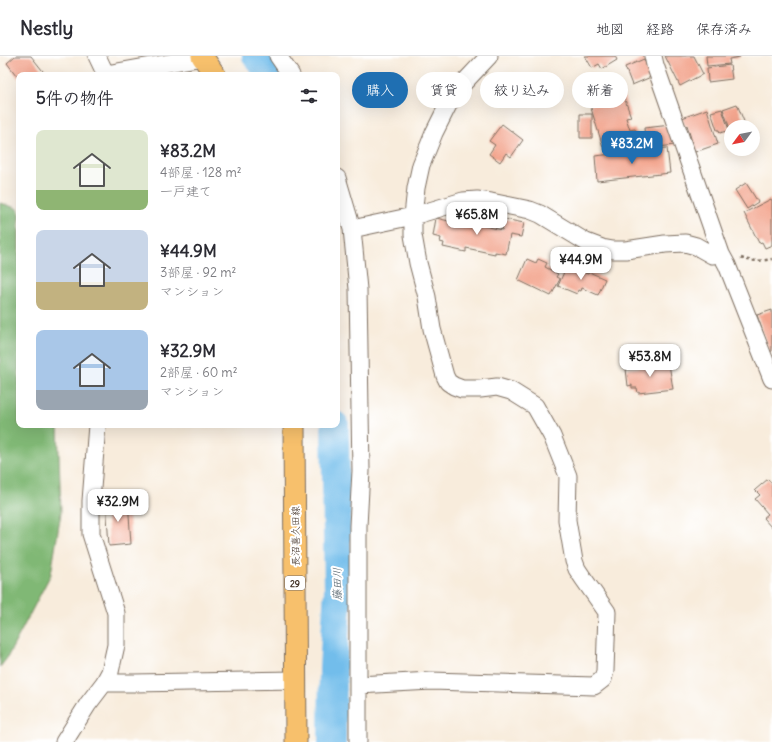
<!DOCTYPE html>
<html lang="ja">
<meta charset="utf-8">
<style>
body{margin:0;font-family:Delius,"Klee One",sans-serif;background:#f7f7f7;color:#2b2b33;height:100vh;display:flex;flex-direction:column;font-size:15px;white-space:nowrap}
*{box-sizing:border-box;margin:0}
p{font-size:13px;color:#7c7c81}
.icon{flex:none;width:22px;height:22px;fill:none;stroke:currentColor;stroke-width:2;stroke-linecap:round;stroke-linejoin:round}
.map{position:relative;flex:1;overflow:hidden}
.drawer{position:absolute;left:16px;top:16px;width:324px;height:356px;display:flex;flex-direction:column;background:#fff;border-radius:8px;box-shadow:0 4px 16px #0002}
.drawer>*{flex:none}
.banner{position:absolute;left:352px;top:16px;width:360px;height:36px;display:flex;gap:8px}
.needle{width:26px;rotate:238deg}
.buttons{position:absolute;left:724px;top:64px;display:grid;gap:8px}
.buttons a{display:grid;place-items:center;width:36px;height:36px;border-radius:50%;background:#fff;box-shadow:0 4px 16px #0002;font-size:20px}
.price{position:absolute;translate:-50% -34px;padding:0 9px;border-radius:8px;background:#fff;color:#222;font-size:13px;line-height:26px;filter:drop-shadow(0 1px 2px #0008)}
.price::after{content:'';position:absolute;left:50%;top:24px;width:12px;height:9px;margin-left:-6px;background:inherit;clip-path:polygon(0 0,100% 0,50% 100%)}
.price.selected{background:#1f6fb2;color:#fff}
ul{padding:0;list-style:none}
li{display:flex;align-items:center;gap:12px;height:100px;padding:0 20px}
li span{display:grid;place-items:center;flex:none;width:112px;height:80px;border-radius:8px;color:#555}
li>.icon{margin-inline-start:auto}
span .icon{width:48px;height:48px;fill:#fffc;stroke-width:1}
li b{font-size:17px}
h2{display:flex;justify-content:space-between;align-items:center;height:48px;padding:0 20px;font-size:17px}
.chip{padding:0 14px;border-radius:18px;background:#fff;box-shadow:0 4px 16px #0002;font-size:14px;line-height:36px}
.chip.selected{background:#1f6fb2;color:#fff}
header{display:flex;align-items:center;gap:24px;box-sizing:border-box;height:56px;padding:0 20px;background:#fff;border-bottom:1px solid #e1e1e2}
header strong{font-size:19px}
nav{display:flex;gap:22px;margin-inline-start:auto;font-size:14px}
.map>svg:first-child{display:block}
.forest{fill:#80b875;stroke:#5e714a}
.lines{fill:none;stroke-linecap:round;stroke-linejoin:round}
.river{stroke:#72bdeb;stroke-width:28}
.building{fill:#f3a58e}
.minor-casing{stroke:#7d6e60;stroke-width:19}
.major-casing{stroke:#7d6e60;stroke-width:23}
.path{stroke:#7d6e60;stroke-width:2.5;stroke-dasharray:3 3;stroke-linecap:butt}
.minor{stroke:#fff;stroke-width:17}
.major{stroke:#f7c06c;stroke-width:21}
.labels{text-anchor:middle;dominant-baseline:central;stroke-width:4;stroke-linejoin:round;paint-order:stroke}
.shield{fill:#fff;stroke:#766a62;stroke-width:1}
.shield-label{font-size:9px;font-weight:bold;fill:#3b2a1e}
.street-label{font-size:10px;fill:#3b2a1e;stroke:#fff}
.water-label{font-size:11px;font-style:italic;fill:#4e5d66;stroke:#fff}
</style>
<header>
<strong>Nestly</strong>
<nav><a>地図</a><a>経路</a><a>保存済み</a></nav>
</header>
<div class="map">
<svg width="772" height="686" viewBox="0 0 772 686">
<rect width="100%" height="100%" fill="#fff"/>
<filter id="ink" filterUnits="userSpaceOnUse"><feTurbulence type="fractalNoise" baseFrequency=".025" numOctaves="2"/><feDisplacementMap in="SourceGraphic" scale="8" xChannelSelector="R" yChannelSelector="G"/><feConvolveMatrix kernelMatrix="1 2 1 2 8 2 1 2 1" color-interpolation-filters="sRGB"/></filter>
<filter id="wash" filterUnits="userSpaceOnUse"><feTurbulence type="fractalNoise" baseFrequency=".012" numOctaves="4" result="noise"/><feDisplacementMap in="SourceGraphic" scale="16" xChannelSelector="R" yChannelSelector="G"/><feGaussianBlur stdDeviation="0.9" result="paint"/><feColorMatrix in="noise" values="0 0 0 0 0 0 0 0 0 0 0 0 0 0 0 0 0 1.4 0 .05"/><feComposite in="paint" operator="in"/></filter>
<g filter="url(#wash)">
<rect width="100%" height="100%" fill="#f8ecdc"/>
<path class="forest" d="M0,147L16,152L19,155V369H58L61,457L51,518L7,602L0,611Z"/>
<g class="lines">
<path class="river" d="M256,0L263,9L268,19
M332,686L333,611L338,534L335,369"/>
</g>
<g id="blocks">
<path class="building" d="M15,0H31L46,19H19V23L7,7Z
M585,0H615L617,4L602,13L599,8L592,12Z
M665,0H694L703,18L680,30Z
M706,0H740V1L729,3L730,8L707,10Z
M644,3L651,21L632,29L625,11Z
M730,9L732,23L708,26L707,12Z
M623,38L631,61L626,62L630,74L635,73L640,88L616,96L613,88L603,91L590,49Z
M737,48L745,68L737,71H731V76L723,53Z
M707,53L718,88L695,96L687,69L685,70L682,62Z
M722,53L729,74L720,77L719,74H717L711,56Z
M580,58H592V82H580Z
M502,68L523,84L511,101L506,97L500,106L489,98L495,89L489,85Z
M671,69L675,89L642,93L641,87L649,86V83H645L644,72Z
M667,92L670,117L597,125L595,100Z
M746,127L758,146L747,153L735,134Z
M771,143L772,145V189L765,192L762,186L759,187L744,157Z
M436,162L470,170L471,167L502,174L504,163L524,167L521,181L510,179L506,198L495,196V198L466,192V196L443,191L444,187L440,186L441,182L433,180Z
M527,203L536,207L538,203L547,207L545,211L558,218L556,221L560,223L551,240L518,224Z
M567,209L588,218L589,216L605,223L598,239L582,232L581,235L578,234L577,238L558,230Z
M772,254V295L770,296L757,259Z
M669,308L673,333L638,337L637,332H632V329L628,330L626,313Z
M768,423L772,428V472L763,462L768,458L755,443L760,439L755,434Z
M128,444L131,488L109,490L106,445Z"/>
</g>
</g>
<g filter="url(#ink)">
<use href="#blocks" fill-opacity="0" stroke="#7d6e60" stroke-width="1"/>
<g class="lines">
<g class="minor-casing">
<path id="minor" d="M97,0L106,19
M278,0L291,19
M653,0L655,9L721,198L727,209L772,323
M106,18L203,1
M337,122L352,173L358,233L361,415L358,470V686
M352,173L413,160L463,145L477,144L491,146L530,154L540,158L586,186L602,192L613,194H626L665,188L685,187L696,190L712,199L721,198
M104,627H134L296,624
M358,629L431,625L594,630L603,623L605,615L607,556L583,522L577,513L574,505L567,464L568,420L552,380L535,350L511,335L497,331L480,333H462L454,330L448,326L445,320L432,273L427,241L418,207L413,179V160L416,132L421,109L434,77L448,49L456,35L489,0
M64,686L88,648L104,627L110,616L116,589V557L91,478V445L97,369"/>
</g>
<g class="major-casing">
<path id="major" d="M202,0L215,19
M294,369L296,686"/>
</g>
<path class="path" d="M741,202C751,206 762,205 772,203"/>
<use href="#minor" class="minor"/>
<use href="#major" class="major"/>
</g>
</g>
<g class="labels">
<rect class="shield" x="285" y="520" width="20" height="14" rx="3"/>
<g class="shield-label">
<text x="295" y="527">29</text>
</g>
<g class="street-label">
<text transform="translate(295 480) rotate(-90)">長沼喜久田線</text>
</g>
<g class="water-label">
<text transform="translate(337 528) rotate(-90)">藤田川</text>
</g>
</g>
</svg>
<div class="buttons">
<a><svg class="needle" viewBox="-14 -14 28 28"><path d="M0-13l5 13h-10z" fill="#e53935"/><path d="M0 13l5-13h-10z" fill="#7c7c81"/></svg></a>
</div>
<b class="price selected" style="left:632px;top:109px">¥83.2M</b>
<b class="price" style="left:477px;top:180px">¥65.8M</b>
<b class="price" style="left:581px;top:225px">¥44.9M</b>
<b class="price" style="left:650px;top:322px">¥53.8M</b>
<b class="price" style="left:118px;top:467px">¥32.9M</b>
<div class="banner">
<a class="chip selected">購入</a>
<a class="chip">賃貸</a>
<a class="chip">絞り込み</a>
<a class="chip">新着</a>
</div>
<section class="drawer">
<h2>5件の物件<svg class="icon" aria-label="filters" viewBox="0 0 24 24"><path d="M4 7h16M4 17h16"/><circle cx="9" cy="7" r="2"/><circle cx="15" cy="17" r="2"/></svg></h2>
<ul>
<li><span style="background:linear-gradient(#dfe7d0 75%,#8fb573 0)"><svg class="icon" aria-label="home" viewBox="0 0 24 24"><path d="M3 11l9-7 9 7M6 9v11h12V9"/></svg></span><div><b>¥83.2M</b><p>4部屋 · 128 m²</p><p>一戸建て</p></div></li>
<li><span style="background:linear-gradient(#c9d6e8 65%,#c2b280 0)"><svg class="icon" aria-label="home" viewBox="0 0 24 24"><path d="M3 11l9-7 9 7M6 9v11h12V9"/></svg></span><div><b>¥44.9M</b><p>3部屋 · 92 m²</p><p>マンション</p></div></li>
<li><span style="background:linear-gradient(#a9c7e8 75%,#9aa5b1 0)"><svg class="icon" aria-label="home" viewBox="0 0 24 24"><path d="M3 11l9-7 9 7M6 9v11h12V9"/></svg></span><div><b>¥32.9M</b><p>2部屋 · 60 m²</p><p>マンション</p></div></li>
</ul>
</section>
</div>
